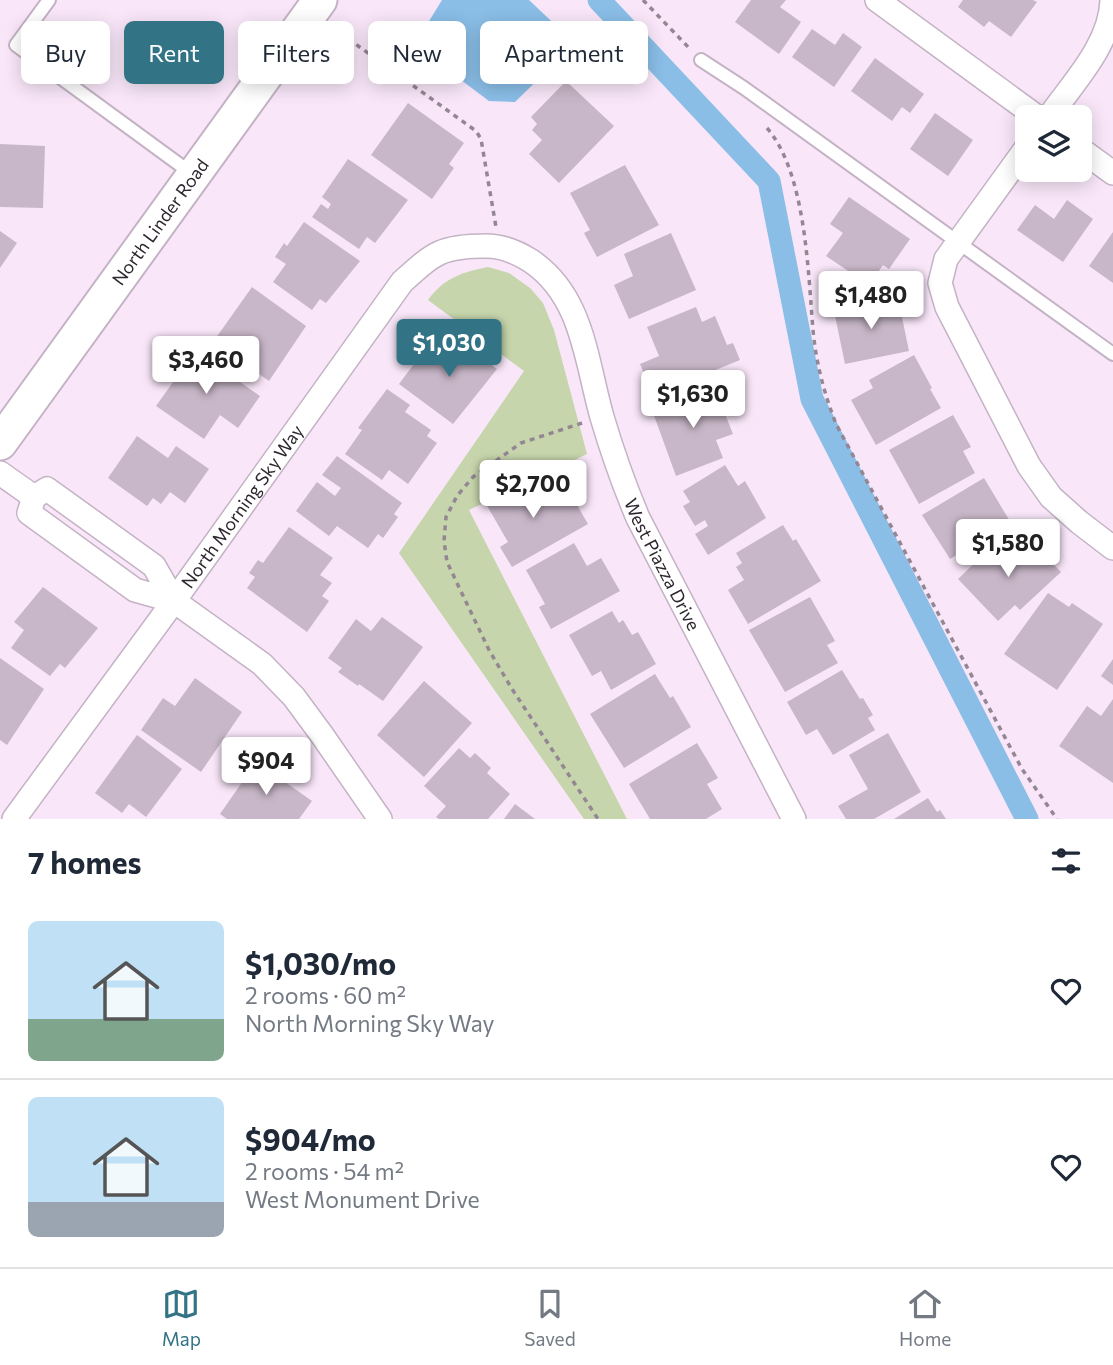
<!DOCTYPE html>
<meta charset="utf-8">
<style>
body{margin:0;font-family:Commissioner,sans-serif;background:#f6f6f7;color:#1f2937;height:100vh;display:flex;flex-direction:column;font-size:26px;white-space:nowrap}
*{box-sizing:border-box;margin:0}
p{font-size:23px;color:#747a83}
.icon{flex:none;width:38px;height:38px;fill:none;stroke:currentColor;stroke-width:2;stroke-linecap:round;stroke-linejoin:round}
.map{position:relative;height:819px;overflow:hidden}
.panel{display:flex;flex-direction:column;background:#fff;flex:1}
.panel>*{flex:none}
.top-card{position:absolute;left:21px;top:21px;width:700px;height:63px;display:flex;gap:14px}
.buttons{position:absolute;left:1015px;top:105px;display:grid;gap:14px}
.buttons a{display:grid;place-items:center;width:77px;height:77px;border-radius:10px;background:#fff;box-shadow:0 4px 18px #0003;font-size:35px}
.price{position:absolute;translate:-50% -60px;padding:0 16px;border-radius:7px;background:#fff;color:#222;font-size:23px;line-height:46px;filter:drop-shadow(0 2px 4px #0008)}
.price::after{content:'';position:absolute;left:50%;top:42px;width:21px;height:16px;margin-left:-10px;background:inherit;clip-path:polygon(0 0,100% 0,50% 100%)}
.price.on{background:#327486;color:#fff}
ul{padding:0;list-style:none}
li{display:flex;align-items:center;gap:21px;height:175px;padding:0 28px}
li+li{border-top:2px solid #e0e1e3}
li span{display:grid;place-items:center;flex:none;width:196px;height:140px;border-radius:10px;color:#555}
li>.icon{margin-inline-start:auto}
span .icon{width:84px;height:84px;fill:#fffc;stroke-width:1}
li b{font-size:30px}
h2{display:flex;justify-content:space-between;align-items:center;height:84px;padding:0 28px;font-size:30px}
.tag{padding:0 24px;border-radius:10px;background:#fff;box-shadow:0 4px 18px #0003;font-size:24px;line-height:63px}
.tag.on{background:#327486;color:#fff}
.menu{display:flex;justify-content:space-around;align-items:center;height:98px;border-top:2px solid #e0e1e3;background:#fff;font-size:19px;color:#747a83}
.menu a{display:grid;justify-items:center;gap:4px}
.menu .on{color:#327486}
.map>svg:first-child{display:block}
.green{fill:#c6d5ab}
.water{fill:#8abee7}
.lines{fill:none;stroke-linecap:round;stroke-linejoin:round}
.canal{stroke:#8abee7;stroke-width:23}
.building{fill:#c8b7c8}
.lane-casing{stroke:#c4b3c4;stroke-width:16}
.street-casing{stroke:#c4b3c4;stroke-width:26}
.secondary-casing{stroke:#c4b3c4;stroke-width:37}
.path{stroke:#938793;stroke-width:3.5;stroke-dasharray:5 5;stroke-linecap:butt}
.lane{stroke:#fff;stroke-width:12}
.street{stroke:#fff;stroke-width:23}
.secondary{stroke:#fff;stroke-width:33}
.labels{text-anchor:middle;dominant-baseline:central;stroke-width:5;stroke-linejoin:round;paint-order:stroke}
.street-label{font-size:18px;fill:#2e282e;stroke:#f9e7f9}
</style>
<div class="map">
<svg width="1113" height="819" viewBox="0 0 1113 819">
<rect width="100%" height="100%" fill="#f9e7f9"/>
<path class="green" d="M488,267L509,273L530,288L543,303L554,330L587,454L469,510L627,819H584L399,553L524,371L428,300C444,278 462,272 488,267Z"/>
<path class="water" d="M442,0H529L565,34L563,55L515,102L489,101L429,56L426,26Z"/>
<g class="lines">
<path class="canal" d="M599,0L769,181L812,399L1027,819"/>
</g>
<path class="building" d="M751,0H786L780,7L801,22L779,54L735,22Z
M963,0H1033L1037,2L1011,37L989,21L984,27L958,7Z
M812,29L835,45L843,33L862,47L834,87L792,57Z
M875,58L924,94L910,113L902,107L892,121L851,91Z
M566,81L614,126L559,183L529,154L542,140L532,130L537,124L531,117Z
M408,103L464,143L449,164L454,168L432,199L371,155Z
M935,113L973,140L948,176L910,149Z
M0,144L45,146L43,208L0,207Z
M348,159L408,200L375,243L367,237L359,249L312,217L321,204L328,209L331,204L322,197Z
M625,165L659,225L597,257L584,233L590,230L570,193Z
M849,197L910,239L889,269L883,265L869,285L826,256L843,233L830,224Z
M1067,200L1093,219L1063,262L1017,230L1035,205L1054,219Z
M304,222L360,261L326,303L320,299L312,310L273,282L286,264L275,257L284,243L287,246Z
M0,231L17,243L0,268Z
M1113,232V283L1089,266Z
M671,233L696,290L629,319L614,285L633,276L624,254Z
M252,287L306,326L269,381L213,342Z
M898,298L909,351L845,364L834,311Z
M696,307L702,322L715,316L727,345L733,343L740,360L696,378L698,383L655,400L640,364L659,356L647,327Z
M452,336L497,369L453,424L399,384L423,352L434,360Z
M190,347L260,396L238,428L220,415L204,439L156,406L183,368L178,364Z
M914,355L932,388L930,389L941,408L876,445L851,400L873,388L869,380Z
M714,386L733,434L716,440L723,458L676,476L652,410Z
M387,389L410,405L405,412L431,430L427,436L437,443L408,484L389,470L382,480L345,454L362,430L358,428Z
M953,415L971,447L963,451L975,473L919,504L889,450Z
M137,436L168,458L176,446L209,469L185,503L170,492L161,504L153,498L147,506L108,478Z
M337,456L402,503L394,514L398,517L383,538L378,534L368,548L337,526L329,536L296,511L317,482L335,496L341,488L322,475Z
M725,465L738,486L745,481L766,518L708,555L695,534L708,526L705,520L695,526L683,506L690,502L683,491Z
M534,476L550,504L570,493L588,524L512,567L500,547L508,542L486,504Z
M984,478L1011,523L950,559L922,515Z
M783,525L793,541L796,539L821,581L748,624L728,590L744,580L736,567L742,563L736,553Z
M289,527L333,558L320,575L332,583L322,596L329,601L307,632L247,588L255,577L249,573L258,560L263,563Z
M1007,541L1025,559L1037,547L1061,572L1020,610L1015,605L998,621L958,579L988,550L992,555Z
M574,543L587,566L601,558L620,591L551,629L539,607L545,604L526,570Z
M43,587L98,628L65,668L60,664L50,676L11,648L24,630L14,622Z
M1048,593L1069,607L1072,603L1103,624L1057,690L1004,654Z
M810,597L835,641L827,645L838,663L785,692L749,630Z
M612,611L619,623L623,620L632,635L638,632L656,664L611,690L601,671L592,676L569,635Z
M382,617L423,647L383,701L359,684L358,686L338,672L342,668L328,658L356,619L371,631Z
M0,658L44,689L7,745L0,740Z
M1113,659V685L1101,676Z
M842,670L860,699L863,698L873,715L868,718L875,730L833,755L817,729L806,735L787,702Z
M655,674L670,698L673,696L691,727L624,768L590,714Z
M195,678L242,712L201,772L141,730L163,698L175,706Z
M424,681L472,723L424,777L377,735Z
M1113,699V783L1059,746L1087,706L1101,716Z
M888,733L921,792L874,819H846L838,806L868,789L849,755Z
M137,735L182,769L146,817L129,804L122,813L95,793Z
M697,743L718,778L707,784L722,809L706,819H650L629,784Z
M459,748L470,758L475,753L491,768L487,773L510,794L488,819H439L436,817L446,806L424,786Z
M259,758L281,773L278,777L312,801L299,819H227L220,814Z
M928,798L937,812L940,810L946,819H894Z
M515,804L535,819H504Z"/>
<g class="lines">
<g class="lane-casing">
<path id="lane" d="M49,0L16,45L191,173
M701,60L744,88L1113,354"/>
</g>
<g class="street-casing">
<g id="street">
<path d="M877,0L1037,117"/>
<path d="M1049,117C1073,83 1111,44 1112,0"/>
<path d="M1027,147L946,259L940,283L947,307L1029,466L1051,497L1079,522L1113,548"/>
<path d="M1080,149L1113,173"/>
<path d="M0,473L34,497"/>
<path d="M174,601L154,566L47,489L34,497L29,513L135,590L174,601L262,664L294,697L322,735L380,819"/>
<path id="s1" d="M14,819L174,601L402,282C434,253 441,246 486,246C503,246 517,252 531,261C583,296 586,361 602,417C612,451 624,485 638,518L794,819"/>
</g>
</g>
<g class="secondary-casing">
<g id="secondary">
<path id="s2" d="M0,443L320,0"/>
</g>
</g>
<path class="path" d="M643,0L691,50
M332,27L476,131L481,139L496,227
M767,128C806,173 808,272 813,330C816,363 824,393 836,424L1022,769L1057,819
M582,423L521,443L473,477L457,496L446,517L444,541L447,562L489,650L512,689L598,819"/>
<use href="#lane" class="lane"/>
<use href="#street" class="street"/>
<use href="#secondary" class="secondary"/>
</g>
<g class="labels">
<g class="street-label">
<text stroke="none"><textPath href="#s2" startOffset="273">North Linder Road</textPath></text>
<text stroke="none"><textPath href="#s1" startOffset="387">North Morning Sky Way</textPath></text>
<text stroke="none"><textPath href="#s1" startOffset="1141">West Piazza Drive</textPath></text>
</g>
</g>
</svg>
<div class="buttons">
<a><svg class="icon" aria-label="layers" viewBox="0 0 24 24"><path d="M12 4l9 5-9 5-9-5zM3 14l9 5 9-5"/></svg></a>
</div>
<b class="price" style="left:871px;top:331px">$1,480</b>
<b class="price on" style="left:449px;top:379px">$1,030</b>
<b class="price" style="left:206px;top:396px">$3,460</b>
<b class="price" style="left:693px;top:430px">$1,630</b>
<b class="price" style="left:533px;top:520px">$2,700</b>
<b class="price" style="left:1008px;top:579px">$1,580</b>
<b class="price" style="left:266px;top:797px">$904</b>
<div class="top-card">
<a class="tag">Buy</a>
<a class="tag on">Rent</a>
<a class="tag">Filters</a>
<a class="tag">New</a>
<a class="tag">Apartment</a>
</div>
</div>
<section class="panel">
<h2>7 homes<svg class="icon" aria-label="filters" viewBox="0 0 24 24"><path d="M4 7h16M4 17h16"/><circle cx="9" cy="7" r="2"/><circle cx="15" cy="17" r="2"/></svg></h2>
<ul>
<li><span style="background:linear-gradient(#bfe0f5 70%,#7fa58c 0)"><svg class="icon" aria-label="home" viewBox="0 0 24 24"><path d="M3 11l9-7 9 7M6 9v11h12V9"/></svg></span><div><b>$1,030/mo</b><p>2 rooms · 60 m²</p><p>North Morning Sky Way</p></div><svg class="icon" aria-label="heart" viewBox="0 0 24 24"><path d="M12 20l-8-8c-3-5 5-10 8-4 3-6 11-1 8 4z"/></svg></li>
<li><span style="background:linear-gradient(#bfe0f5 75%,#9aa5b1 0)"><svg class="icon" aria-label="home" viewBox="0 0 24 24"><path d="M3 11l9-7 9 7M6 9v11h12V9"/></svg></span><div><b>$904/mo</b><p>2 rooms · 54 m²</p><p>West Monument Drive</p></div><svg class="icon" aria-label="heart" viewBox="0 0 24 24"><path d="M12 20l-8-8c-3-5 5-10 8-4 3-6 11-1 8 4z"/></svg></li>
</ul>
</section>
<nav class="menu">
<a class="on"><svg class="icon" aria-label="map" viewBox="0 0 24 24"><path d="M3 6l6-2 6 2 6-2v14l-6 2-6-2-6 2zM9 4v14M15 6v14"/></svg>Map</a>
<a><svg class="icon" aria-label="saved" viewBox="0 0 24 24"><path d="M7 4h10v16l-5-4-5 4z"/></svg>Saved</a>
<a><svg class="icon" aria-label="home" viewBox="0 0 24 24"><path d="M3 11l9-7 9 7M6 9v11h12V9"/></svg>Home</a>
</nav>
